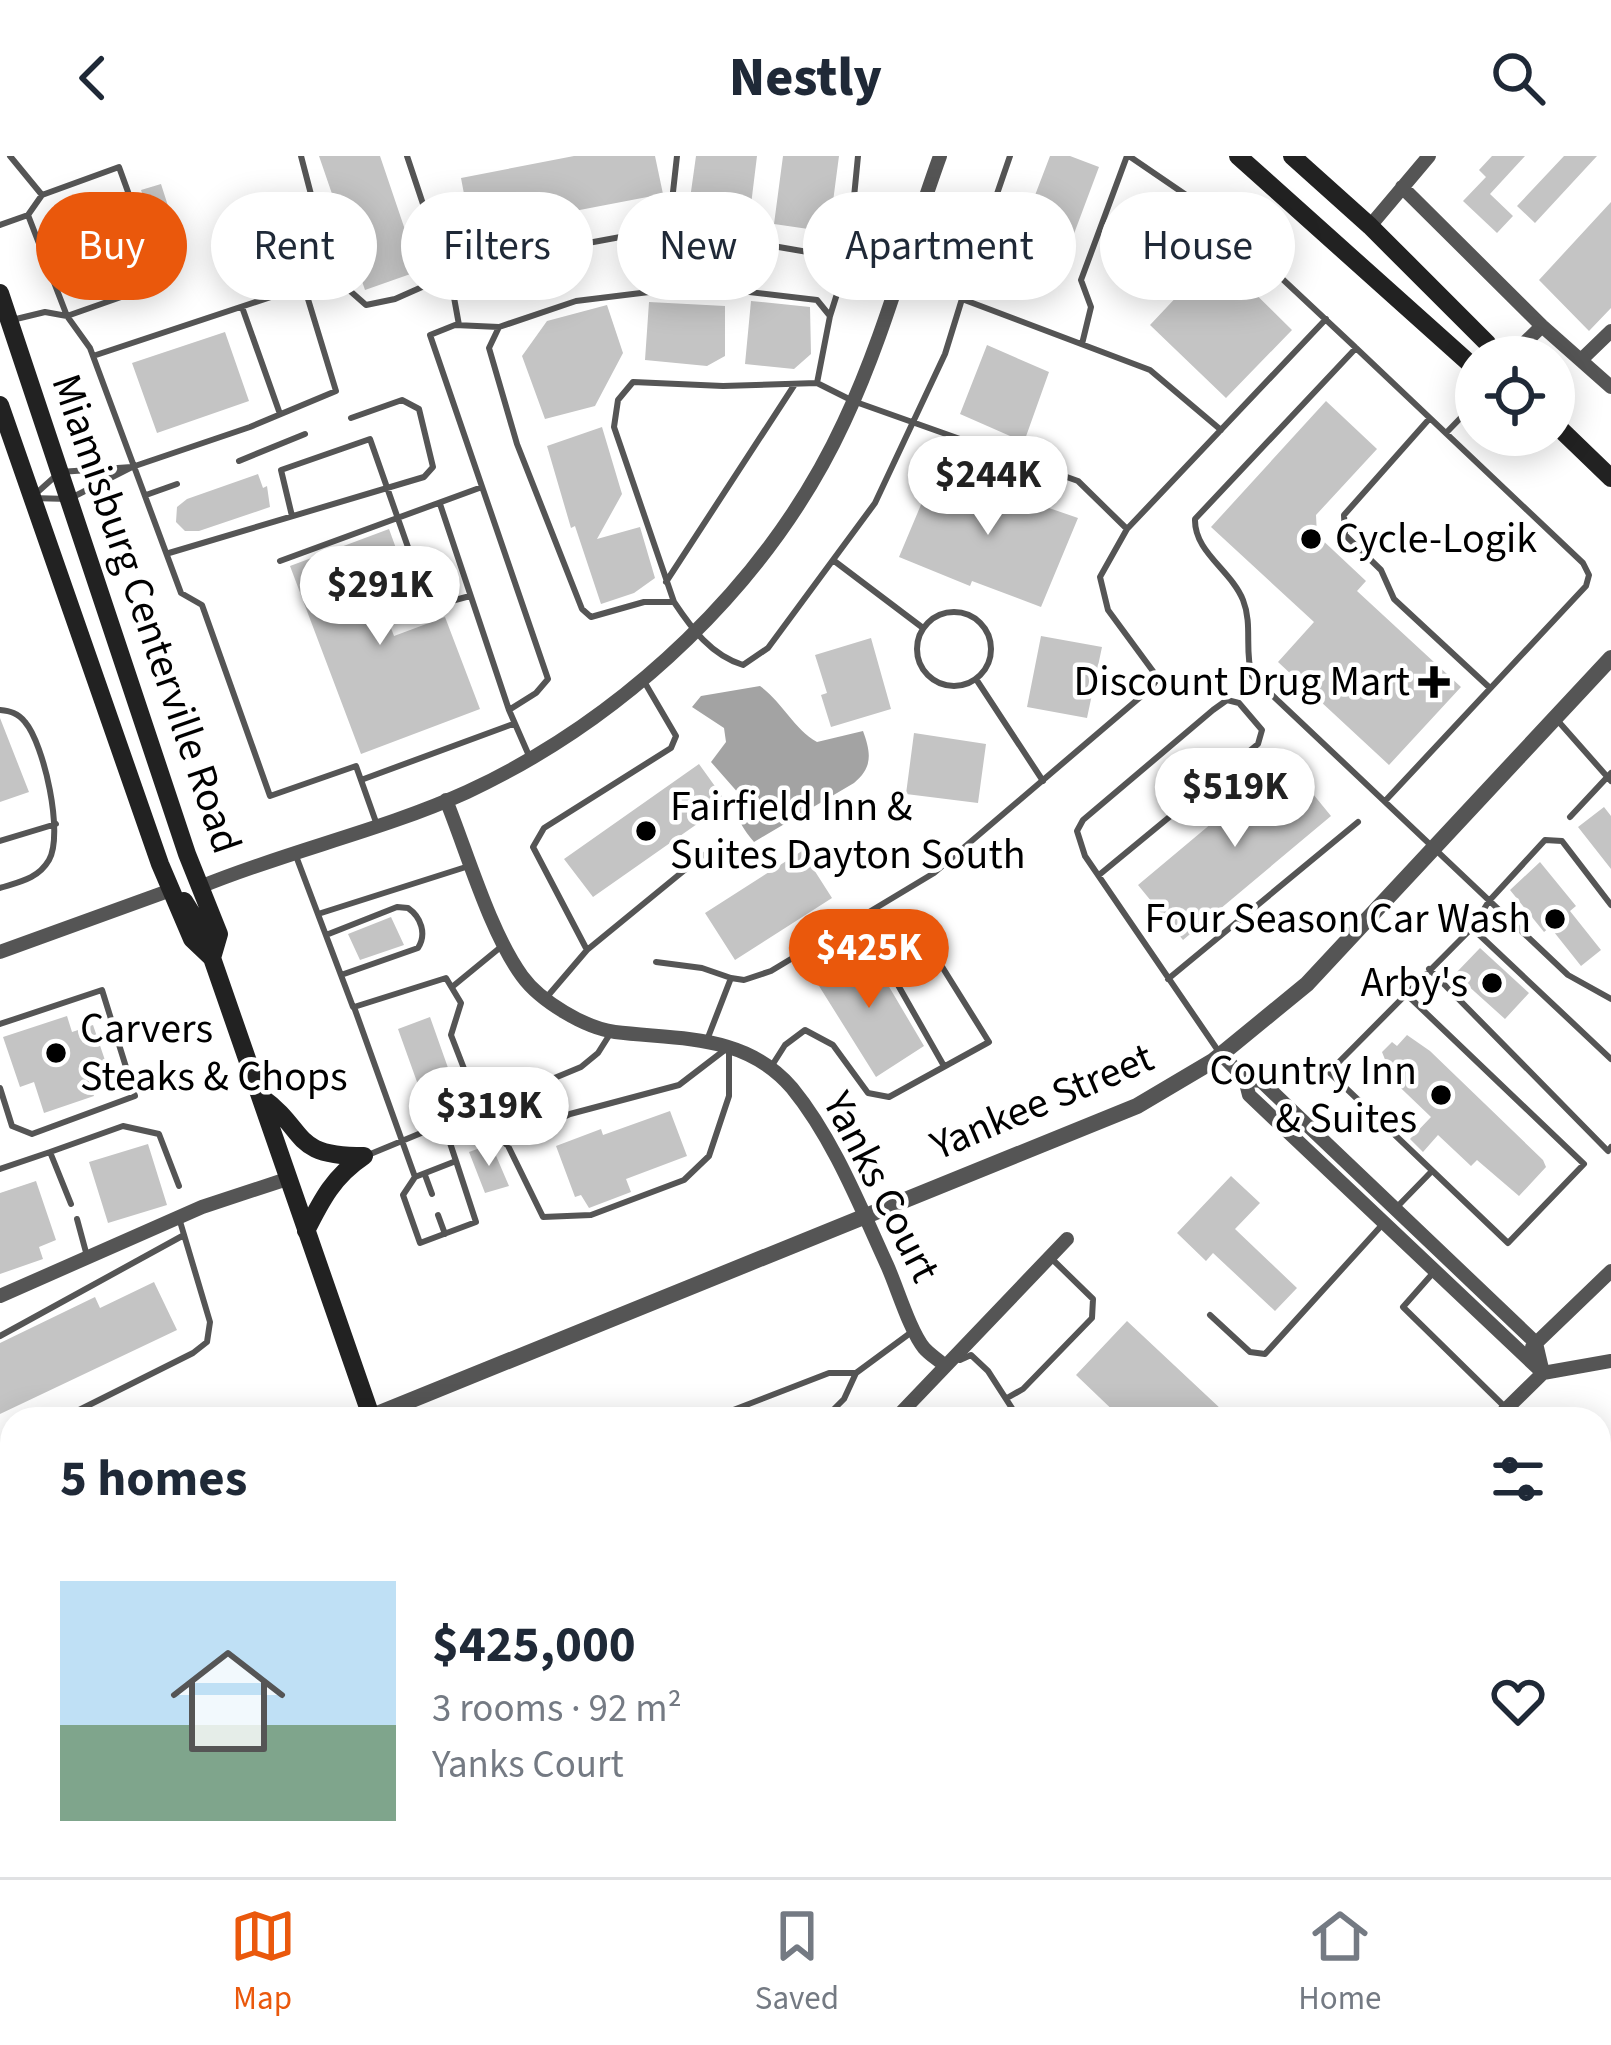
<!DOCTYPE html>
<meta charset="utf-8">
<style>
body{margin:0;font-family:"Source Sans 3",sans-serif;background:#f2f2f3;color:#1f2937;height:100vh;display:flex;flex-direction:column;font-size:45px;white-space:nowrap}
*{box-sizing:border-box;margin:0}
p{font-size:39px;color:#747a83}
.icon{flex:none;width:66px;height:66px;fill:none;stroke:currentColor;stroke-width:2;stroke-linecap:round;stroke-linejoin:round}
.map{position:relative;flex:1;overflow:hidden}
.sheet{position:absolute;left:0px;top:1251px;width:1611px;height:471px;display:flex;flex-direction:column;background:#fff;border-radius:36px 36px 0 0;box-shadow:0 6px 30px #0003}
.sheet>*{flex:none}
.guide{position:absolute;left:36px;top:36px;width:1539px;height:108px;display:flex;gap:24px}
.fabs{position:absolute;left:1455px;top:180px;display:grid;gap:24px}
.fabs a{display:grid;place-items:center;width:120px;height:120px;border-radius:50%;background:#fff;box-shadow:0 6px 30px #0003;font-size:60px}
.price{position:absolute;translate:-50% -102px;padding:0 27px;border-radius:42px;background:#fff;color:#222;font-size:39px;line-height:78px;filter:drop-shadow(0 3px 6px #0008)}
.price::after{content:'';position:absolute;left:50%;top:72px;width:36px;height:27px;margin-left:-18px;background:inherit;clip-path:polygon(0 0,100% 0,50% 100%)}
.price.selected{background:#ea580c;color:#fff}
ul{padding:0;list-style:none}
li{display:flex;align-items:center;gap:36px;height:300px;padding:0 60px}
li+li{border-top:3px solid #e0e1e3}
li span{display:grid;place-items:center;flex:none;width:336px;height:240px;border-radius:0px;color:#555}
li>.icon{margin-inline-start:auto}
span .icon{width:144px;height:144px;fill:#fffc;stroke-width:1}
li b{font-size:51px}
h2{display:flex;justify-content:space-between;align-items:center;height:144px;padding:0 60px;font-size:51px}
.tag{padding:0 42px;border-radius:54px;background:#fff;box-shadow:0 6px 30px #0003;font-size:42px;line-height:108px}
.tag.selected{background:#ea580c;color:#fff}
header{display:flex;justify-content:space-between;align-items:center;height:156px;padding:0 60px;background:#fff;font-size:54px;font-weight:800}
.menu{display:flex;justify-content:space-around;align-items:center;height:168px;border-top:3px solid #e0e1e3;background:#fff;font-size:33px;color:#747a83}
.menu a{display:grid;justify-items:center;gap:6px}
.menu .selected{color:#ea580c}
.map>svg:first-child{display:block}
.water{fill:#a3a3a3}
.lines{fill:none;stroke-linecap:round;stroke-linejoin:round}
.stream{stroke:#a3a3a3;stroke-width:4.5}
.building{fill:#c4c4c4}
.service{stroke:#555;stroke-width:6}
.minor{stroke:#555;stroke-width:14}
.tertiary{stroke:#555;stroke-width:16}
.secondary{stroke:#222;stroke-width:18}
.poi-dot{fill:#000;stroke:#fff;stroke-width:4.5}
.labels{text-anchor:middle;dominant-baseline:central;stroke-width:9;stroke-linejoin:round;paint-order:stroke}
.poi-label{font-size:42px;fill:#000;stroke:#fff;text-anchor:end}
.street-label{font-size:42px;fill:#000;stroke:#fff}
</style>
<header><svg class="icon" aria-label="back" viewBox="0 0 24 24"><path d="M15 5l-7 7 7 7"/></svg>Nestly<svg class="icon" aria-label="search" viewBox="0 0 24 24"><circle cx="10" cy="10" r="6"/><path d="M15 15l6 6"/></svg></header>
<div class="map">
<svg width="1611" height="1721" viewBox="0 0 1611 1721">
<rect width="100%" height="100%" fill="#fff"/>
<path class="water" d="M760,530C782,546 794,573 817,586L863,575C871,597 873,611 854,627L754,686C739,668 736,662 740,639L711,606L726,586L724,572L692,551L701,540Z
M1611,1352V1585L1599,1569V1363Z
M1138,1710H1314L1321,1721H1140Z"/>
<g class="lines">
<path class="stream" d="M0,1560L12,1564
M860,1710L893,1721"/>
</g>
<path class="building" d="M319,0H380L419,115L365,134Z
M574,0H655L663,38L471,75L461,22Z
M696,0H757L749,65L688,57Z
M783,0H839L829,76L774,68Z
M1050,0H1070L1099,11L1063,107L1016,89Z
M1492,0H1525L1490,38L1513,60L1497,77L1463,45L1486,21L1479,14Z
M1564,0H1597L1535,67L1517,50Z
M161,28L176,75L157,81L141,34Z
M86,39L96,72L108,68L113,87L102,91L114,130L82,140L54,49Z
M1611,46V152L1589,175L1539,124Z
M1216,99L1292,174L1226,242L1150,169Z
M751,145L810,151L811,198L794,213L745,208Z
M649,146L725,150V200L707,210L645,204Z
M607,149L623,197L595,250L545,263L522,200L547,165Z
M225,176L249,245L157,277L132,207Z
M987,189L1049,216L1024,286L960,258Z
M1326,245L1377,293L1316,359L1317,379L1366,425L1357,435L1461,531L1389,609L1278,506L1314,466L1211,371Z
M602,271L622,338L597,383L640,371L655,422L634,437L601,448L575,370L571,372L547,290Z
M936,313L1078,362L1041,451L972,425L970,430L899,401Z
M258,318L263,332L267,330L270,351L199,375H185L176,366L177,351L187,343Z
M389,373L401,406L370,417L394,480L445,461L480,553L361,598L290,410Z
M1041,480L1102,491L1087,562L1027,551Z
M871,482L891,553L831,571L821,539L827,537L815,499Z
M0,562L29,636L0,646Z
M914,577L986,588L978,647L906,638Z
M1286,605L1331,660L1183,784L1138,729Z
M699,608L727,647L593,741L564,703Z
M1604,651L1611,660V713L1578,671Z
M802,695L832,742L735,804L705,757Z
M1540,706L1576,750L1570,755L1601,794L1581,810L1550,771L1544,776L1510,734Z
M391,761L404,789L360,804L348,778Z
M865,790L924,890L876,921L814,822Z
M1480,792L1529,837L1505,863L1455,818Z
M67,860L72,876L93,869L108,913L87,920L94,940L44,957L34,926L20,931L3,881Z
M430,861L458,940L426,951L398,873Z
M1407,879L1430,895L1543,1004L1546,1011L1519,1040L1477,1004L1471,1010L1438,979L1423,996L1410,983L1431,961L1383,915L1388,911L1382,896L1392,886L1397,890Z
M670,955L687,1000L626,1023L631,1036L589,1052L581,1039L575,1041L556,990L601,973L603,979Z
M148,988L167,1049L108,1067L89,1006Z
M491,988L509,1030L485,1037L469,996Z
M1231,1020L1260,1047L1235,1073L1297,1132L1275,1155L1213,1097L1206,1105L1177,1077Z
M36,1025L56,1084L39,1091L43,1103L0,1118V1037Z
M154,1126L177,1174L0,1258V1187L95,1141L100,1152Z
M1127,1165L1222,1254L1213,1263H1122L1076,1219Z"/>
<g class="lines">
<path class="service" d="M10,0L42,39
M301,0L332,119L366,149L395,143L474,108
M407,0L447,120
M1129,0L1211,56L1355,191
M119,11L161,127L67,160L28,59L42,39Z
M0,69L28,59
M914,78L969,99L977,96L1010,0
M969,99L1043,128
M304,130L332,119
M669,134V72L677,0
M242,151L280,258
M830,160L848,103L858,0
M12,164L45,156L67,160L90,192L181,437L202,449L270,640L356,610L361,624
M459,169L453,136L475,108L669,72L900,112
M499,171L455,169L430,179L548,523L536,537L509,554
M1082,188L1091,151L1081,124L1127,0
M93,200L304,130L336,235L250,271L132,311
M1430,262L1344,359L1345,379L1381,414L1394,443L1490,532
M1446,277L1476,246
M239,305L305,278
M132,311L69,343L31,342L60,316Z
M146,339L177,328
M440,348L509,554L530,602
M292,360L281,314L370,283L429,451L470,440
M1127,373L1078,325L853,245L817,227L830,160L817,144L698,130L576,145L499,171L489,192L517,288L582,453L591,461L644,446H674C692,473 711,499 743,509L768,492L875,347L945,198L962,143L1150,214L1221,274
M169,397L424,321L433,311L419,253L402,244L351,262
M833,404L923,472
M280,405L482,331
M666,426L795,228
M674,446L614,271L618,244L633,226L723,230L817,227
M917 493a37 37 0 1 1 74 0a37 37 0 1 1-74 0Z
M976,523L1043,625
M0,554C10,555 18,557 25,566C44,588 64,678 49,704C38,723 19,726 0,732
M1558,565L1611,625
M1386,644L1586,430L1589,419L1583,407L1356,192L1195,363C1194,396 1231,414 1243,444C1253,469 1244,495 1252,520L1568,819L1611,843
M1570,661L1611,617
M377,669L361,624L513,568
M0,685L56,668
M296,700L353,851
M1099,719L1258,588L1262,574L1239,547L1227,544L1213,554L1083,664L1077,675L1085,700L1219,896
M318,758L469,710
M1472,772L1611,903
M326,779L397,751L408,752C421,761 427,778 418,792L341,819
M587,794L533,691L544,672L671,592L676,580L645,527
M656,806L702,812L731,822
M1429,813L1608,995L1611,991
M1168,823L1358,666
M452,831L502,790
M1405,837L1584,1008L1508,1087L1329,916L1472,772L1489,745L1545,684L1562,685L1611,749
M546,842L587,794L703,699
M0,868L102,834L135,940L32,978L12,970L0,932
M707,884L731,822L744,824L771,815L934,717L1151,532L1158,522L1108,454L1100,421L1127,373L1326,163
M771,911L785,889L805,874L833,889L868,937L889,941L989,886L926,785L886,808L944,910
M489,951L543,1061L591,1059L684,1024L709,1000L729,940V895
M444,969L456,1005L415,1021L403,1039L420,1087L476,1066L456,1005
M506,988L570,958L679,929L726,893
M50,996L123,970L159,978L179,1030
M368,999L581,911L598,897L610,878
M0,1013L50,996L71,1048
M425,1019L432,1038
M415,1021L354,851L446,822L461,847L451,879L480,954
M1397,1051L1432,1015
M438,1059L445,1078
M77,1063L87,1100
M1433,1117L1403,1151L1507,1253
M1210,1159L1250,1196L1265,1198L1382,1069
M0,1180L184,1079
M960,1204L971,1199L988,1215L1019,1263
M1007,1242L1023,1233L1092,1162L1093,1143L1051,1102
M61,1263L193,1197L207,1186L210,1166L179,1062
M710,1263L829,1217H856
M824,1263L844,1243L856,1217L913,1175
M1046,1263L1052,1259L1060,1263
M0,1297L12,1285
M1389,1721L1404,1710"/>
<path class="minor" d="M1402,31L1542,170L1611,231
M1370,70L1429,0
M1510,201L1542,170
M1581,204L1611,175
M446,644C467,696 490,776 522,820C540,845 585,872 615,876C679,884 745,877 792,932C833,982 860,1050 887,1109C897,1131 910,1175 924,1192C930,1199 939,1204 945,1210
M200,731C287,695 381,675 467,636C626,562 770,426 844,266C884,181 908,88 940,0
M0,796L171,734
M1222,899L1245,923L1249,939L1543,1217
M1245,923L1261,925L1536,1187L1543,1217
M0,1140L202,1051L287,1023
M1532,1191L1611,1115
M1543,1217L1611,1205
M895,1263L1067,1083
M1496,1263L1543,1217"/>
<path class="tertiary" d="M365,1263L1137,950L1213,905L1307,828L1611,502
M0,1517L12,1498"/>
<path class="secondary" d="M1238,0L1468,206L1476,208
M1292,0L1370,70L1487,187L1493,201
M0,137L187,698L219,778L212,802
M0,249L160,708L192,783L212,802L372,1263
M1554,267L1611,322
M184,745L214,793
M260,940C309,975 289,1000 364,1000
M306,1075C322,1043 334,1020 364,1000
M524,1710L527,1721"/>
</g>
<g class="poi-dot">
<circle cx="1311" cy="383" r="12"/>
<path d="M1428 508h12v12h12v12h-12v12h-12v-12h-12v-12h12z"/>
<circle cx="646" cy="675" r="12"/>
<circle cx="1555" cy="763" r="12"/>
<circle cx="1492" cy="827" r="12"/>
<circle cx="56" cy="897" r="12"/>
<circle cx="1441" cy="939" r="12"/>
</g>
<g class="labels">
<g class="poi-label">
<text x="1335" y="383" text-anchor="start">Cycle-Logik</text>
<text x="1410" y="526">Discount Drug Mart</text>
<text x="670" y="651" text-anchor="start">Fairfield Inn &amp;<tspan x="670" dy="48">Suites Dayton South</tspan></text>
<text x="1531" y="763">Four Season Car Wash</text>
<text x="1468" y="827">Arby's</text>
<text x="80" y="873" text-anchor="start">Carvers<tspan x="80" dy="48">Steaks &amp; Chops</tspan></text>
<text x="1417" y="915">Country Inn<tspan x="1417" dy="48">&amp; Suites</tspan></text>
</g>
<g class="street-label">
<text transform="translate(146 458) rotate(71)">Miamisburg Centerville Road</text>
<text transform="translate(1042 946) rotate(-23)">Yankee Street</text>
<text transform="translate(881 1031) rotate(63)">Yanks Court</text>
</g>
</g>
</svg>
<div class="fabs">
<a><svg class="icon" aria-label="locate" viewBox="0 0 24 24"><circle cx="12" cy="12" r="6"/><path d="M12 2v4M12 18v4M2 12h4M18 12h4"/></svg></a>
</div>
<b class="price" style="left:988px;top:382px">$244K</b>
<b class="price" style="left:380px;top:492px">$291K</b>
<b class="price" style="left:1235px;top:694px">$519K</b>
<b class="price selected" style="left:869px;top:855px">$425K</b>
<b class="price" style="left:489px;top:1013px">$319K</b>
<div class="guide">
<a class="tag selected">Buy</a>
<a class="tag">Rent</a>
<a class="tag">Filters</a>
<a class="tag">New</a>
<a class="tag">Apartment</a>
<a class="tag">House</a>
</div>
<section class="sheet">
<h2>5 homes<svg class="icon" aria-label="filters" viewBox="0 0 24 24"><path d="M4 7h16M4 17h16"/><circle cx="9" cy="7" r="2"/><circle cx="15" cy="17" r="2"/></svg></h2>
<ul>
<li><span style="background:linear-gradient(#bfe0f5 60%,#7fa58c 0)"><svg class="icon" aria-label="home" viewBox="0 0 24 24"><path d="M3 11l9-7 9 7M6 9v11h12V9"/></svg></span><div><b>$425,000</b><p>3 rooms · 92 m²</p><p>Yanks Court</p></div><svg class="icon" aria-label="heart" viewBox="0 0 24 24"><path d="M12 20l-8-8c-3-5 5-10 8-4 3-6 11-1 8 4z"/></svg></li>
</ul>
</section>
</div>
<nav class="menu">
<a class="selected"><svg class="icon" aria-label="map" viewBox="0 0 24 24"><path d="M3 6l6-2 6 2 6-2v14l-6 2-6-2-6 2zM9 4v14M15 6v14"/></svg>Map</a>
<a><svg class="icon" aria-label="saved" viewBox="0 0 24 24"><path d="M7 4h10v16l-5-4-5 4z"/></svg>Saved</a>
<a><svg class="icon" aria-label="home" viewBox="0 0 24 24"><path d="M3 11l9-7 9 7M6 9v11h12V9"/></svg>Home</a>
</nav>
